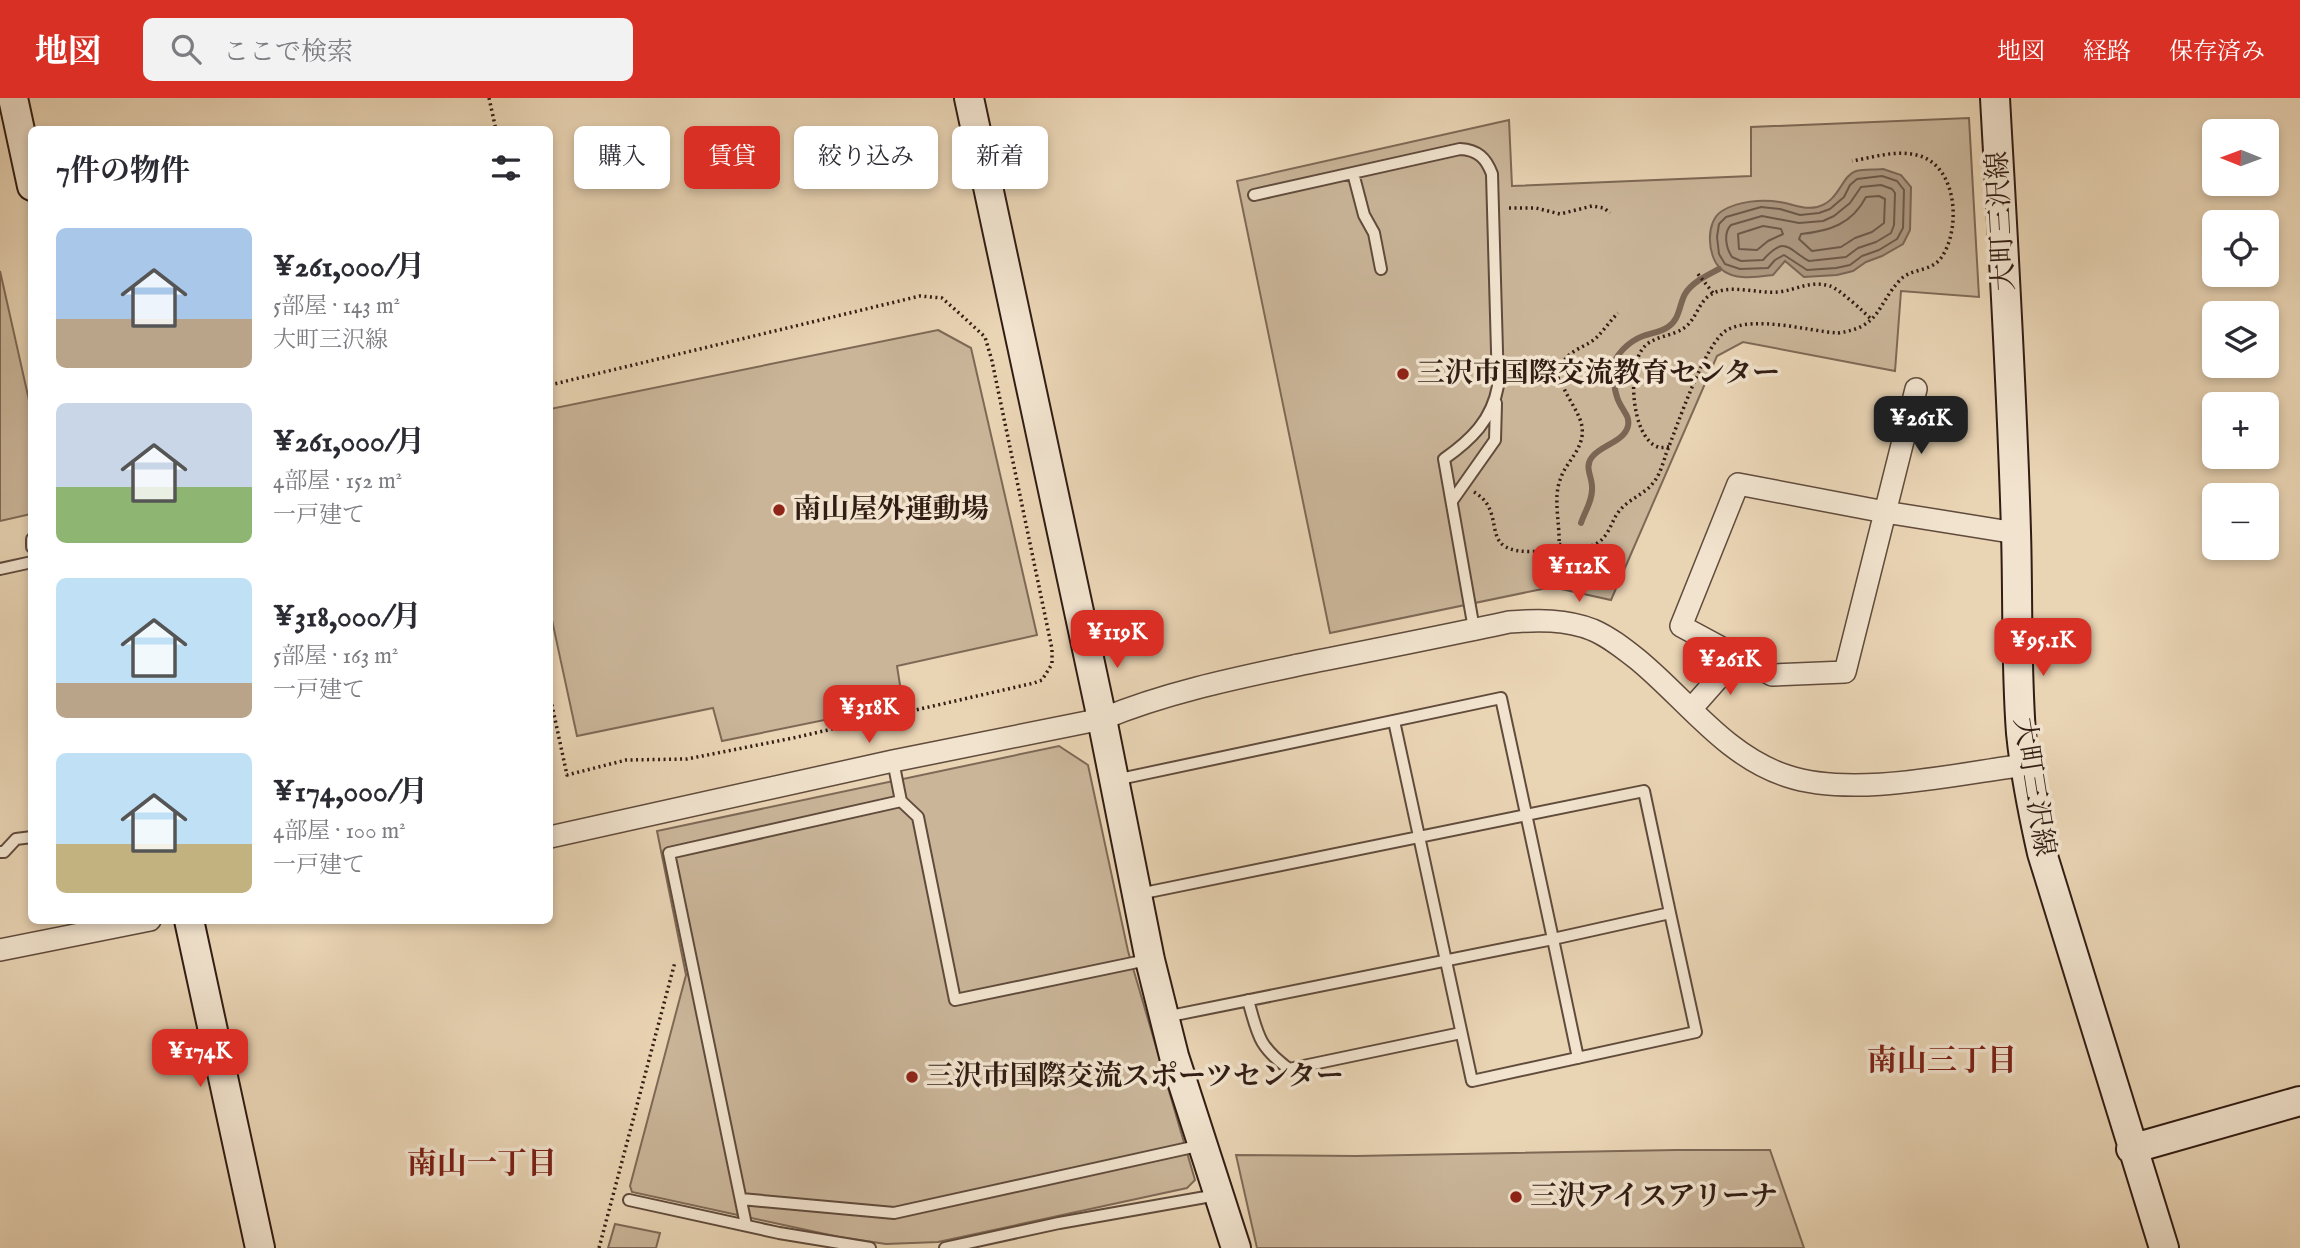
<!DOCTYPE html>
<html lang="ja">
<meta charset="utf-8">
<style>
body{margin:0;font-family:"IM FELL English","Noto Serif JP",serif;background:#f2f2f3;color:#2b2b33;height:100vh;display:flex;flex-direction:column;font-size:26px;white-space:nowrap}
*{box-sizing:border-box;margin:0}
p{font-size:23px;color:#7c7c81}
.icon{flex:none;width:38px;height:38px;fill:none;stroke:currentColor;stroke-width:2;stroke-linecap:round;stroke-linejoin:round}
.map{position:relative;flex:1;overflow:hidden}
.details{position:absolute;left:28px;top:28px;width:525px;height:798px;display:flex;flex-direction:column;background:#fff;border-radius:10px;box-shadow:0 4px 10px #0003}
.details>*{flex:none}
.guide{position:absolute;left:574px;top:28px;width:665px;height:63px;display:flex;gap:14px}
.needle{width:46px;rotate:271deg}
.tools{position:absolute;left:2202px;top:21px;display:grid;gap:14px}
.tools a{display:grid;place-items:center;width:77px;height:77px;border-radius:10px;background:#fff;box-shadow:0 4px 10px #0003;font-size:35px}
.price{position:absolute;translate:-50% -60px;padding:0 16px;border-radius:14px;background:#d93025;color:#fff;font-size:23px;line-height:46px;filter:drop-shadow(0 2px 4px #0008)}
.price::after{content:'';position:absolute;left:50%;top:42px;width:21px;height:16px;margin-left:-10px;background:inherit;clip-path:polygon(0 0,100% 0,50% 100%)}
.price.selected{background:#222;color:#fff}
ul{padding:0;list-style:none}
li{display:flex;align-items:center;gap:21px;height:175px;padding:0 28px}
li span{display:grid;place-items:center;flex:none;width:196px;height:140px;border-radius:10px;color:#555}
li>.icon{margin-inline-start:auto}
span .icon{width:84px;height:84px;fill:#fffc;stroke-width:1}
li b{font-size:30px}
h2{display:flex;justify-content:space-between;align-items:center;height:84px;padding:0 28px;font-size:30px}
.pill{padding:0 24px;border-radius:10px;background:#fff;box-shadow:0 4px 10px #0003;font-size:24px;line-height:63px}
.pill.selected{background:#d93025;color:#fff}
header{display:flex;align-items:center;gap:42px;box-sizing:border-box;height:98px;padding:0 35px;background:#d93025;color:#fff}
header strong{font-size:33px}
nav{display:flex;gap:38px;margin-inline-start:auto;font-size:24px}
.search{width:490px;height:63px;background:#f2f2f3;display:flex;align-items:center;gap:18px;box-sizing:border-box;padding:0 24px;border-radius:10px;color:#7c7c81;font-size:26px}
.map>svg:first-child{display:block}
.green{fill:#cab599;stroke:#7e6956;stroke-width:2}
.water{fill:#ab967e;stroke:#7b6654;stroke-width:2}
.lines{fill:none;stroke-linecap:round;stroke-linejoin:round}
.shore{stroke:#6e5a49;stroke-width:2}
.stream{stroke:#7b6654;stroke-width:6}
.lane-casing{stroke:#604b3c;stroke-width:14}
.street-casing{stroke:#604b3c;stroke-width:24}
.secondary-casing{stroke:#321d14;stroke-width:32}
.path{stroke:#321d14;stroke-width:3.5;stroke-dasharray:2 3.5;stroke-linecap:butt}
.lane{stroke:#f1e3ce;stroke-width:10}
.street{stroke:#f1e3ce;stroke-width:21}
.secondary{stroke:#f1e3ce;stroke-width:28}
.poi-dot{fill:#8f2418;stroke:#f1e3ce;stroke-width:2.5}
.labels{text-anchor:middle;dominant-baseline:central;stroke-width:7;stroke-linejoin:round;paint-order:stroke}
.street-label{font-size:28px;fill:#321d14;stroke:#f1e3ce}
.poi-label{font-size:28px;font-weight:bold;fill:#321d14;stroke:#f1e3ce;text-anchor:start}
.neighbourhood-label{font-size:30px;font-weight:bold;fill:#7a1f14;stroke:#f1e3ce}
</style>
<header>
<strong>地図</strong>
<div class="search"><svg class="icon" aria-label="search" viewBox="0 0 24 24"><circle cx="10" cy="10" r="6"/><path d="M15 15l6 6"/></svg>ここで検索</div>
<nav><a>地図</a><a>経路</a><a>保存済み</a></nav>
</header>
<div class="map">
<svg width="2300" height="1150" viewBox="0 0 2300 1150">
<rect width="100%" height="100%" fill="#e9d4b4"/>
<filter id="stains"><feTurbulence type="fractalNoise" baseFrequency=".00286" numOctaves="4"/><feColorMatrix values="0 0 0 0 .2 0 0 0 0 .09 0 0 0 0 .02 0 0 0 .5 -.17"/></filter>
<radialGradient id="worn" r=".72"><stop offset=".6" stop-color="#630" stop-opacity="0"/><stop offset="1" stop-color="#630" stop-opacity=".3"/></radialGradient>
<path class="green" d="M1969,20L1979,199L1901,193L1895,273L1743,244L1717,258L1611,502L1552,489L1330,535L1237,83L1509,22L1512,88L1751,78V29Z
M0,173L31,311V416L0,423Z
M938,232L971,250L1037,537L897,568L903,606L722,643L713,610L577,638L550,513V311Z
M1059,648L1088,667L1128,853L1195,1082L1187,1090L938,1144L886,1146L839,1139L632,1094L630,1088L686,877L657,733Z
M1676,1052H1770L1804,1150H1257L1236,1057L1356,1058Z
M615,1126L660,1135L656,1150H608Z"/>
<path class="water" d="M1883,71L1901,77L1911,89L1910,132L1903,146L1882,158L1866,164L1853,173L1837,177L1804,179L1785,163L1773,177C1758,179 1734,183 1721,171C1707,159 1705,123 1722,113C1738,103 1762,101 1780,104C1793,106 1803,112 1817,109C1840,103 1841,78 1856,73C1864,71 1874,72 1883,71Z"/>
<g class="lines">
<path class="shore" d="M1882,78L1897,83L1904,92L1903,130L1897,141L1879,152L1862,158L1850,167L1836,170L1807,172L1784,157L1775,162L1768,170L1740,171L1725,166L1719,156L1717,139L1719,126L1726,119L1761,109L1780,111L1800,117L1819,115L1830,111L1844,99L1850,87L1857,81Z
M1881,87L1892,91L1895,95L1894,127L1891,135L1876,144L1858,150L1846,159L1809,163C1788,152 1786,136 1763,162L1741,163L1732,159C1726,150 1723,135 1731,127L1762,118L1799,125L1823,123L1834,118L1850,105L1861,89Z
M1879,98L1885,101L1884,125L1872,134L1855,140L1841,149L1812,153L1799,141L1801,136C1830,133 1852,126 1866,99Z
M1763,128L1781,131L1783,136L1768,143L1757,152L1739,151L1738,136Z"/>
<path class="stream" d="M1581,425C1585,413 1593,402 1592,389C1592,378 1584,369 1592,359C1601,347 1624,344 1628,328C1630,318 1623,313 1619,304C1615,296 1613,281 1613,272C1613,257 1630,243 1643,238C1651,235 1661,234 1668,229C1680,221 1679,207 1685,196C1692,184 1708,177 1719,171"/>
<g class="lane-casing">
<path id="lane" d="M1353,75L1364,117L1374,135L1381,171
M1254,97L1460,51C1478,52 1486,60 1492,76L1498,288C1492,322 1471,342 1444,361L1474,531
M1452,403L1495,342L1496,305
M32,441V449
M0,471L32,464
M1394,623L1472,983L1696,934L1670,815
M893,663L901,703L918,719L955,902L1147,862
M1115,682L1501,600L1553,841L1670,815L1644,693L1139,796
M0,754H4L16,741L32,739
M1248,902C1258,937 1258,948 1289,971L1461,935
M1165,919L1553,841L1578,960
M741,1101L894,1115L1202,1047
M629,1102L779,1135L870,1150
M746,1127L669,755L901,703
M945,1150L1059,1125L1217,1097"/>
</g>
<g class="street-casing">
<path id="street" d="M1916,291L1845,574L1772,577L1681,528L1738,386L1885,414L2016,435
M1691,611L1737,559
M550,739L893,663L1102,621C1165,595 1232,581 1298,567C1368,553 1439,539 1509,524C1537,522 1566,521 1593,532C1609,539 1623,550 1637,561C1686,601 1725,658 1787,678C1853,700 1956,676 2025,667
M0,852L150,822"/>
</g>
<g class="secondary-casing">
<path id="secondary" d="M13,0L32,88
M969,0L1102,621L1150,862L1174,958L1236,1150
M1995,0C2003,144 2012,289 2016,434C2018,501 2016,568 2021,635C2025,675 2033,715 2042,755L2164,1150
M189,822L260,1150
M2131,1051L2300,1003"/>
</g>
<path class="path" d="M489,0L496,32
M1509,110H1536L1560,116L1592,108L1604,110L1610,115
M1698,176L1713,195
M1514,280H1560
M550,287L920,198L942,200L959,215L985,239L992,263L1052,551V566L1042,582L1034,585L793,640L687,661L626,662L567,677L550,598
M1669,349C1668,349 1660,350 1658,349C1631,340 1626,266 1645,248C1655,238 1673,238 1684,230C1696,222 1698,205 1710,197C1729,185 1757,196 1778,194C1797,192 1810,182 1830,188C1838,190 1864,214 1871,221
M1474,394C1502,410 1487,439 1506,449C1519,456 1541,453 1556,452L1559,446C1560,426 1553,401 1560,382C1566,363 1585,351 1582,329C1579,308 1552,286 1563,265C1570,251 1587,249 1597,239C1604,232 1610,223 1618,215
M1559,446C1575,453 1597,452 1607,435C1612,427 1614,419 1620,412C1629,401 1645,396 1653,385C1660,377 1663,365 1666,356C1677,329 1705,244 1727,232C1756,217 1807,233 1838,235C1881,229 1876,208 1900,182C1911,170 1931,174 1941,160C1961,132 1958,70 1920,58C1898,51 1875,59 1852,63
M599,1150L675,864"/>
<use href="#lane" class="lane"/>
<use href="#street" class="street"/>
<use href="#secondary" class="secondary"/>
</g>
<g class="poi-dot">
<circle cx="1403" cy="276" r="7"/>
<circle cx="779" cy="412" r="7"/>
<circle cx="912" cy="979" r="7"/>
<circle cx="1516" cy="1099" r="7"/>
</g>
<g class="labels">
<g class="street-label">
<text transform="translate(2002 123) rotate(-93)">大町三沢線</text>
<text transform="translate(2033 689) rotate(81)">大町三沢線</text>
</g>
<g class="poi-label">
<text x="1417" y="276">三沢市国際交流教育センター</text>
<text x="793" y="412">南山屋外運動場</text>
<text x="926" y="979">三沢市国際交流スポーツセンター</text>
<text x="1530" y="1099">三沢アイスアリーナ</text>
</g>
<g class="neighbourhood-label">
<text x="1942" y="964">南山三丁目</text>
<text x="482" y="1067">南山一丁目</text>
</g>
</g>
<rect width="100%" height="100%" filter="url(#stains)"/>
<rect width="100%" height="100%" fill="url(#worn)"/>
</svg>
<div class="tools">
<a><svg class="needle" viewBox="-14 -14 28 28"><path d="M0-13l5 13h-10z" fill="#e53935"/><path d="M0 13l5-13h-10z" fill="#7c7c81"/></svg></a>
<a><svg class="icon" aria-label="locate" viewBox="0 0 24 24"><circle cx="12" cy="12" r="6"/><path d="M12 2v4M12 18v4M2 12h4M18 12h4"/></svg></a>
<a><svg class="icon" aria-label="layers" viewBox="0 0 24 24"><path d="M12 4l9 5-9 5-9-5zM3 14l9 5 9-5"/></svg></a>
<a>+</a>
<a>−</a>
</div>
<b class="price selected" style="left:1921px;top:358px">¥261K</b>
<b class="price" style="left:1579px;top:506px">¥112K</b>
<b class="price" style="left:1117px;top:572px">¥119K</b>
<b class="price" style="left:2043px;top:580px">¥95.1K</b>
<b class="price" style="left:1730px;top:599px">¥261K</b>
<b class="price" style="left:869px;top:647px">¥318K</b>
<b class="price" style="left:200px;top:991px">¥174K</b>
<div class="guide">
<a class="pill">購入</a>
<a class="pill selected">賃貸</a>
<a class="pill">絞り込み</a>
<a class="pill">新着</a>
</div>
<section class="details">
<h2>7件の物件<svg class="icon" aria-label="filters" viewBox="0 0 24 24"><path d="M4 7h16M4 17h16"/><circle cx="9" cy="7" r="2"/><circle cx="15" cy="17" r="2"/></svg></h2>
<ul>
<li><span style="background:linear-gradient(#a9c7e8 65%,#b9a48a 0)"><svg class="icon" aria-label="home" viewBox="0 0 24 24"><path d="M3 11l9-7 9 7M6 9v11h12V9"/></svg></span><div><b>¥261,000/月</b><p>5部屋 · 143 m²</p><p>大町三沢線</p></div></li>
<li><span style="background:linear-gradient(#c9d6e8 60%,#8fb573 0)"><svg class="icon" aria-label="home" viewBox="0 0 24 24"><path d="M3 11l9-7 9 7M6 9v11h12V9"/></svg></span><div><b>¥261,000/月</b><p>4部屋 · 152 m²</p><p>一戸建て</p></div></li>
<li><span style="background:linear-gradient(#bfe0f5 75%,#b9a48a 0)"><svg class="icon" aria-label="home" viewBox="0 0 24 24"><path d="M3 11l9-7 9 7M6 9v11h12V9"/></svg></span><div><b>¥318,000/月</b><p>5部屋 · 163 m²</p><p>一戸建て</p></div></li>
<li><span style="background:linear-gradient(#bfe0f5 65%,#c2b280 0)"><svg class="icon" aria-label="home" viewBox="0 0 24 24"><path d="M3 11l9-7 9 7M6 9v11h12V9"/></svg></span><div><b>¥174,000/月</b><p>4部屋 · 100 m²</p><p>一戸建て</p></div></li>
</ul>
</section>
</div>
